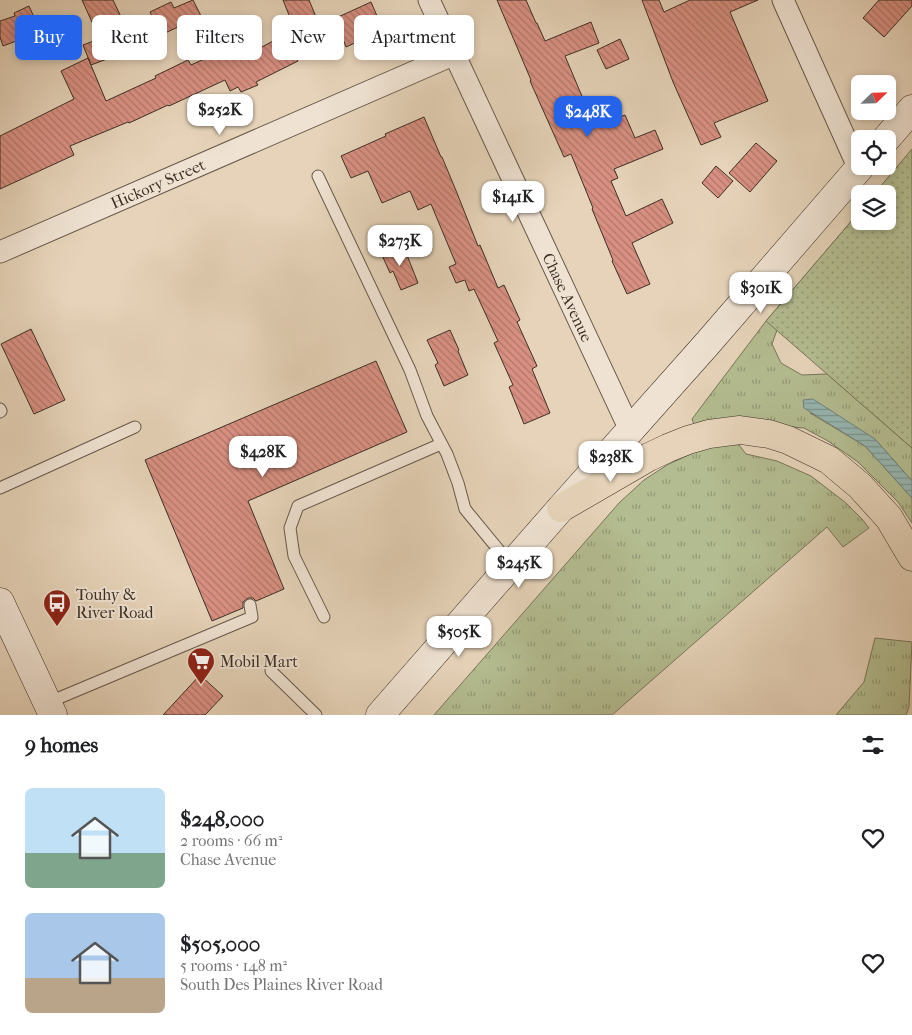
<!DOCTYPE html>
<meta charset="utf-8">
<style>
body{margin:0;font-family:"IM FELL French Canon",serif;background:#f2f2f2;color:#202124;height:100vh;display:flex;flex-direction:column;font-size:19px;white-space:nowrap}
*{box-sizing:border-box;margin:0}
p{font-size:16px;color:#757577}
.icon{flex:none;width:28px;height:28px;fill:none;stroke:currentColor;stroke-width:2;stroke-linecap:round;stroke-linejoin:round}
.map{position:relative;height:715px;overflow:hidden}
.panel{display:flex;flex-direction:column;background:#fff;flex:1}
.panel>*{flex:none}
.top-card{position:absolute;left:15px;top:15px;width:500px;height:45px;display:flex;gap:10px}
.needle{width:32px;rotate:67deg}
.buttons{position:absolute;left:851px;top:75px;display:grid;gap:10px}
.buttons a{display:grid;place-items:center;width:45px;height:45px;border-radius:8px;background:#fff;box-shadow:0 2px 8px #0003;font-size:25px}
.price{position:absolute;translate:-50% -42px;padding:0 11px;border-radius:10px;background:#fff;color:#222;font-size:16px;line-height:32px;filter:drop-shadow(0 1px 2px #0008)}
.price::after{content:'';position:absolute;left:50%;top:30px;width:15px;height:11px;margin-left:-8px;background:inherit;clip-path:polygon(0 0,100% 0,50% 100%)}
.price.active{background:#2563eb;color:#fff}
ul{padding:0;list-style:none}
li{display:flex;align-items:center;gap:15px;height:125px;padding:0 25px}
li span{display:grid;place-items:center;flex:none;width:140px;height:100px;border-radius:8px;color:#555}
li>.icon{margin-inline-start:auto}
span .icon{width:60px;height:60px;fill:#fffc;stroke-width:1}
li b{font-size:21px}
h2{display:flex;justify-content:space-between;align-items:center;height:60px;padding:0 25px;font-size:21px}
.pill{padding:0 18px;border-radius:8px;background:#fff;box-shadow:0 2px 8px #0003;font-size:18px;line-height:45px}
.pill.active{background:#2563eb;color:#fff}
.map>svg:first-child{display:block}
.grass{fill:url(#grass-tufts);stroke:#78765a}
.park{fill:url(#park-dots);stroke:#78765a}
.water{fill:url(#water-rules);stroke:#72817a}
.building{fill:url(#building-back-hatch);stroke:#3c3025}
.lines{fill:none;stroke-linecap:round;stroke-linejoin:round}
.service-casing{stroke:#66594a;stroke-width:13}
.minor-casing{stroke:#66594a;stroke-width:23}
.secondary-casing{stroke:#3c3025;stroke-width:29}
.motorway-casing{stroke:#3c3025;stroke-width:29}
.service{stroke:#efe2d2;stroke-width:11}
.minor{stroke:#efe2d2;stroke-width:21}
.secondary{stroke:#efe2d2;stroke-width:28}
.motorway{stroke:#e6d3b9;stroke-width:28}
.labels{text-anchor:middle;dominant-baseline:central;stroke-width:4;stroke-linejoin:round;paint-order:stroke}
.street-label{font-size:16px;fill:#3c3025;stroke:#efe2d2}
.poi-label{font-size:16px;fill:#3c3025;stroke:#efe2d2;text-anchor:start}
</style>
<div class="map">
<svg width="912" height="715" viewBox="0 0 912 715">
<defs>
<pattern id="grass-tufts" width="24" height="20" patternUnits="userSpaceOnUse" patternTransform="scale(1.25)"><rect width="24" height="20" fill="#b3bc90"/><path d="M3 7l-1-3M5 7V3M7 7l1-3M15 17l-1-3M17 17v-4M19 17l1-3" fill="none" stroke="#939975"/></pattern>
<pattern id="park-dots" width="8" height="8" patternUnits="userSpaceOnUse" patternTransform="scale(1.25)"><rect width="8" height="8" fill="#b3bc90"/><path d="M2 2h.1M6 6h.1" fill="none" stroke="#939975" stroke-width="1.8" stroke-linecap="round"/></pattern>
<pattern id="water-rules" width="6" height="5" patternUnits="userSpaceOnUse" patternTransform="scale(1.25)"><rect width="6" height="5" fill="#96b7b2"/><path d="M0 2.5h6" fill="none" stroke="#7c9591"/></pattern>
<pattern id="building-back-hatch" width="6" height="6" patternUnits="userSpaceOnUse" patternTransform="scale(1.25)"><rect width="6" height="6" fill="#d99082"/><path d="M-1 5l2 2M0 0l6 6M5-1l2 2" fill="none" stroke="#b1766a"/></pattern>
</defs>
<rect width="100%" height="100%" fill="#e6d3b9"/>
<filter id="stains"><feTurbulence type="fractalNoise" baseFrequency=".004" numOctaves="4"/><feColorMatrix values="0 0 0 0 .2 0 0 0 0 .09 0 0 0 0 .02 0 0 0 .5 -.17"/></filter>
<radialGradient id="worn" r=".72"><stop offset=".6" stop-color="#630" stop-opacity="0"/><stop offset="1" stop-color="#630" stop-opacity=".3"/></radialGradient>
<path class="grass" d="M860,211V221L777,330L772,344L781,363L802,375L827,374L912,448V481L875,439L810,413L865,446L912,498V523L898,502L858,462L828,441L804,428L782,426L695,427L692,419L766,321Z
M736,441L746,454L777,461L811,476L846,503L862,519L869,528L843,547L827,527L612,715H434L619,503L644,480L667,465L705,447Z
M875,638L912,642L909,707L906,715H836L864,682Z"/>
<path class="park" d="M912,149V448L766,321L860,211V221H888V194H874Z"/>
<path class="water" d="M813,399L875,439L912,481V498L865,446L804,408L803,400Z"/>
<path class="building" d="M82,0H113L122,19L96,31Z
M193,0L201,16L161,35L150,12L171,2L174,8Z
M283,0H309L319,24L324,22L325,23L371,2L383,30L346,47L343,39L296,57L298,61L256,82L258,85L241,92L238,87L230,91L225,80L169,106L168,105L129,123L128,122L70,146L74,155L0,189V136L74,99L61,71L88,58L106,101L156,78L155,76L188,60L191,65L239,43L245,56L275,40L273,36L293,25Z
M497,0H526L536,23H537L545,41L591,22L599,43L565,56L595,127L625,115L635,138L655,130L663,149L614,169L618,178L611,181L626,216L662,199L673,223L632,243L650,284L627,294L612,261L613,260L592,209L593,208L571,154L564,157L530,81L531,80Z
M642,0H659L664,12L690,0H758L730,12L768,101L714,123L721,137L701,145L673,82Z
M879,0H912V6L884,37L863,18Z
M29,6L39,28L18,38L19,40L3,46L0,37V21L15,16L14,13Z
M99,39L107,59L91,65L83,45Z
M620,39L629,59L606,69L597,50Z
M424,117L441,157H442L457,193L478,246L480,245L498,288L504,285L520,320L517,322L537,366L532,369L550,413L524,424L509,387L513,385L494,343L498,341L474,289L469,291L465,280L456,283L449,267L456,264L431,204L418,210L410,191L382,203L368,171L351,178L341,156L386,136L385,134Z
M756,143L777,161L750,192L729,173Z
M716,166L733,181L718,198L702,183Z
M403,245L418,283L401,290L393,271L390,273L381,253Z
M31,329L65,400L34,414L1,344Z
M450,330L459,350L458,351L468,375L444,386L435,365L438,363L427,340Z
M376,361L407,432L248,501L284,589L256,601L253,598H248L243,602V608L212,621L145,460Z
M200,675L223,696L205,715H163Z"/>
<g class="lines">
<g class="service-casing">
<path id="service" d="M318,176L410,370L427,416L447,454L458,483L465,509L511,565
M0,409L1,411L0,412
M0,488L135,427
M324,617L294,556L290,528L298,506L441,444
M271,671L316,715
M47,703L252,617L250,605"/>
</g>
<g class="minor-casing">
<g id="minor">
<path id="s1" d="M429,0L630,430"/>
<path d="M783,0L859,169"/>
<path id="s2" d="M0,252L455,54"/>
</g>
</g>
<g class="secondary-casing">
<path id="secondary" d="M886,139L912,109
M0,602L53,715
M380,715L561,508L707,344L861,166"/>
</g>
<g class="motorway-casing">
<path id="motorway" d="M561,508L649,457L668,448L688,440L709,434L740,430L769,434L788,440L829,460L860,486L889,518L912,557"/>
</g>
<use href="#service" class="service"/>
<use href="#minor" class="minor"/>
<use href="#secondary" class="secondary"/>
<use href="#motorway" class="motorway"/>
</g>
<defs>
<g id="bus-pin" transform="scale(1.4375)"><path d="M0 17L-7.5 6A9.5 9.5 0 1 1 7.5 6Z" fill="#8f2418" stroke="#efe2d2"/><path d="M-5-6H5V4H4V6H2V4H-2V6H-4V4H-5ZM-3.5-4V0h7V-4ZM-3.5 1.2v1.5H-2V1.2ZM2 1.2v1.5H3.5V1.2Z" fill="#fff"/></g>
<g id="supermarket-pin" transform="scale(1.4375)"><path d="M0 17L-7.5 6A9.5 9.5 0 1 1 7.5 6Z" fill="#8f2418" stroke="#efe2d2"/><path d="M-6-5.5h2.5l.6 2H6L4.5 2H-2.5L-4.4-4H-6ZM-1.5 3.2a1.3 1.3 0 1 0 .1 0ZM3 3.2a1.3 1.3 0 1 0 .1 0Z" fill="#fff"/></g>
</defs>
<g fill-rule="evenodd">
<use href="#bus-pin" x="57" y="603"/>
<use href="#supermarket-pin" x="201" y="661"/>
</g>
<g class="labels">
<g class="street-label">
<text stroke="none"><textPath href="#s2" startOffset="172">Hickory Street</textPath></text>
<text stroke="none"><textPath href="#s1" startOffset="328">Chase Avenue</textPath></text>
</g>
<g class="poi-label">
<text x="76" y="594">Touhy &amp;<tspan x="76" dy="18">River Road</tspan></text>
<text x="220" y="661">Mobil Mart</text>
</g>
</g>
<rect width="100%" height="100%" filter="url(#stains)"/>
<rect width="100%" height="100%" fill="url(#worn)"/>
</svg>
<div class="buttons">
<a><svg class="needle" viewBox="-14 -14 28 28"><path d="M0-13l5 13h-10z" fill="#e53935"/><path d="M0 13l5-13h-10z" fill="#757577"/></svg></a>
<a><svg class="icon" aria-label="locate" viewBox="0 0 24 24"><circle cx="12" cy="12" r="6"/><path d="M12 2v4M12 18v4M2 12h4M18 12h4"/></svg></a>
<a><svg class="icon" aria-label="layers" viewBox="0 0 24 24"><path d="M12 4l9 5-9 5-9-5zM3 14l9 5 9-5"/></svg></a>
</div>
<b class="price" style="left:220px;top:136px">$252K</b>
<b class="price active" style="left:588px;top:138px">$248K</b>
<b class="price" style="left:513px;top:223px">$141K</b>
<b class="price" style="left:400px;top:267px">$273K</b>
<b class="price" style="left:761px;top:314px">$301K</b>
<b class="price" style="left:263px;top:478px">$428K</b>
<b class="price" style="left:611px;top:483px">$238K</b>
<b class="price" style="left:519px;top:589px">$245K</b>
<b class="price" style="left:459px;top:658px">$505K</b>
<div class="top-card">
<a class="pill active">Buy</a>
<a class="pill">Rent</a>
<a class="pill">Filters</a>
<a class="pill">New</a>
<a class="pill">Apartment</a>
</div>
</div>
<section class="panel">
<h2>9 homes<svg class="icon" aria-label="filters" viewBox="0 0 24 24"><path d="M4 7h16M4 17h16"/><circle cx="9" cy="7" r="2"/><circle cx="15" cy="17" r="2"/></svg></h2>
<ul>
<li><span style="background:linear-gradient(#bfe0f5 65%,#7fa58c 0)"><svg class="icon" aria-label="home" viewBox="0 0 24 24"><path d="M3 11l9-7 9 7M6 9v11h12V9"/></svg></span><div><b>$248,000</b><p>2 rooms · 66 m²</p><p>Chase Avenue</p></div><svg class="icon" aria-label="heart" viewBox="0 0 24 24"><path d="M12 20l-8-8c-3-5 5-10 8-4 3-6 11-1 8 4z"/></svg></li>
<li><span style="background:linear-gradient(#a9c7e8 65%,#b9a48a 0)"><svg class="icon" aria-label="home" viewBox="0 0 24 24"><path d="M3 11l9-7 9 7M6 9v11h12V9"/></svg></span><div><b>$505,000</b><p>5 rooms · 148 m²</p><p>South Des Plaines River Road</p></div><svg class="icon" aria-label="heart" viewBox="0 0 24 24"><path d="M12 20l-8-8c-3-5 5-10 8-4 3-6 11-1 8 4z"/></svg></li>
</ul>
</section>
